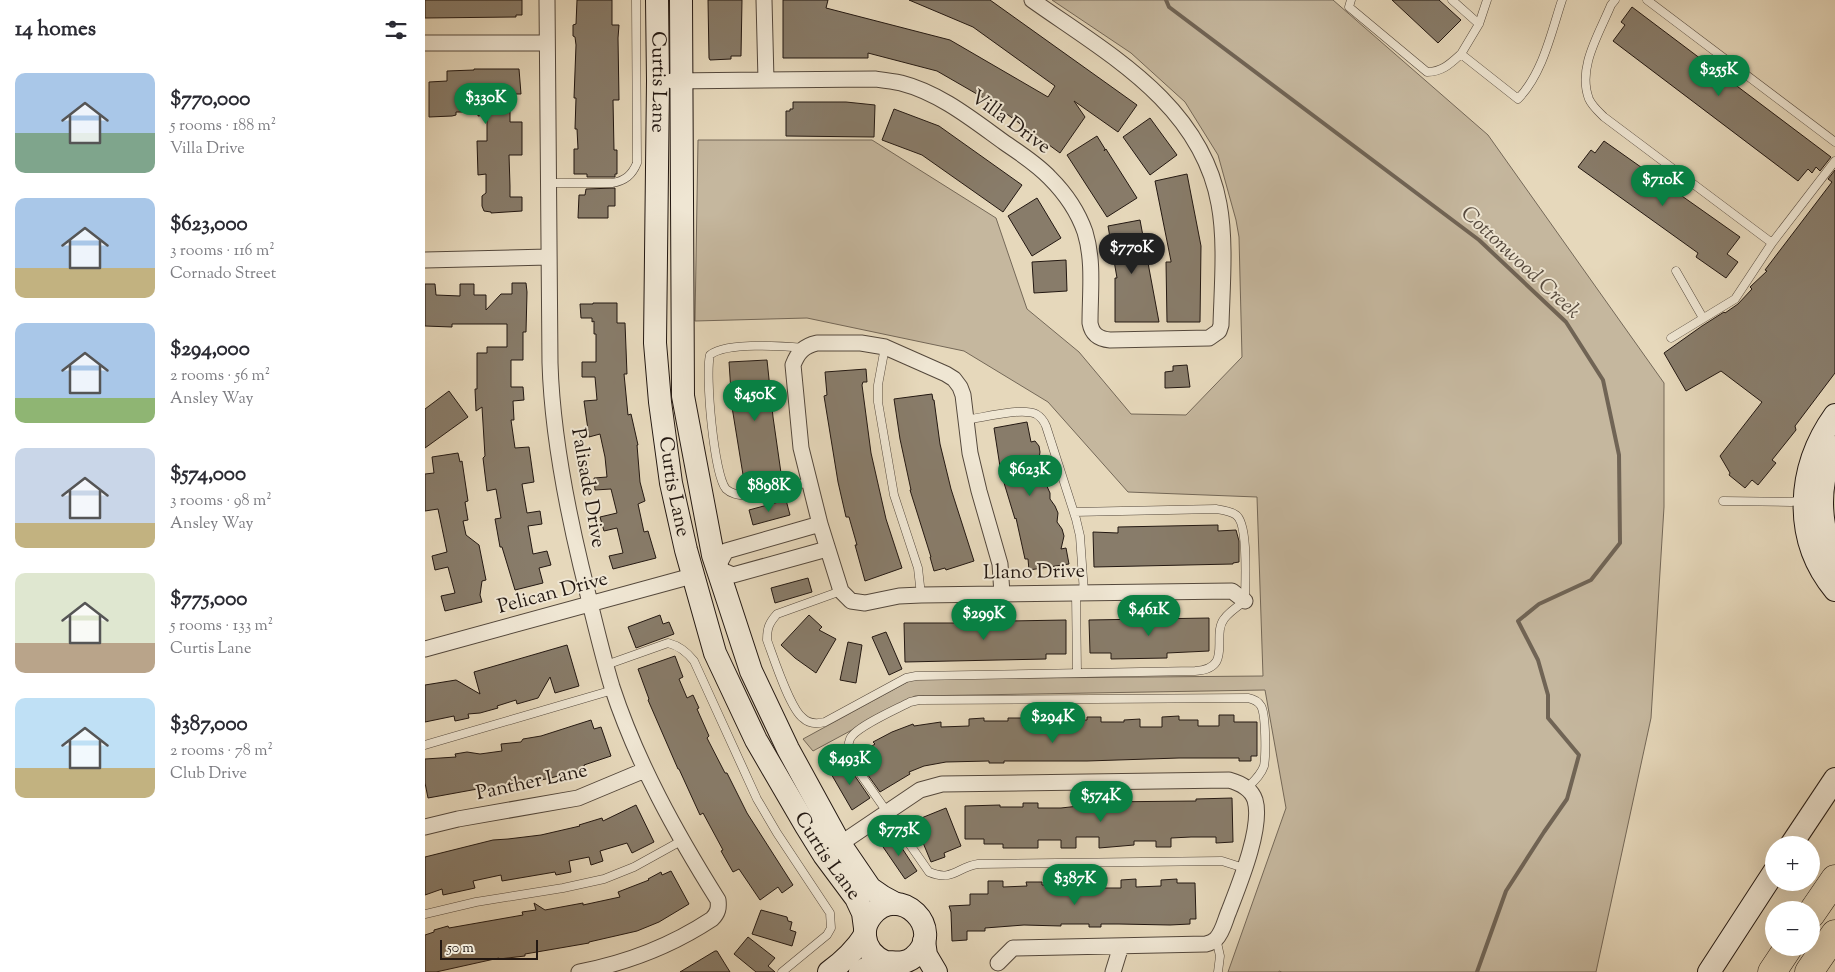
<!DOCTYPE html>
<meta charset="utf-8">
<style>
body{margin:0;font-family:"Sorts Mill Goudy",serif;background:#f7f7f7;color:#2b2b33;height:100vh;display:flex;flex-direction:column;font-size:19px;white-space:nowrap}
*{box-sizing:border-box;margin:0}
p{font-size:16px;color:#7c7c81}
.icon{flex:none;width:28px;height:28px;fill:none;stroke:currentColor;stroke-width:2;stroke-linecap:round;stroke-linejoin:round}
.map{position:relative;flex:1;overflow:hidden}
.side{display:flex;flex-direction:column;background:#fff;width:425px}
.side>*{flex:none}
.tools{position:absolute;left:1340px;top:836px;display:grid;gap:10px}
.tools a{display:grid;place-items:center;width:55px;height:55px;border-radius:50%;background:#fff;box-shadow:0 5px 20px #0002;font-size:25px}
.scale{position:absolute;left:15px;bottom:12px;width:98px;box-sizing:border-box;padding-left:5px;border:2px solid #231812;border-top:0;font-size:14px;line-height:18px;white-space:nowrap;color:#231812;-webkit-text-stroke:4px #efe6d3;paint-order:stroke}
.price{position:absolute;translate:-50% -42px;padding:0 11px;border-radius:18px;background:#0b8043;color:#fff;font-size:16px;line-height:32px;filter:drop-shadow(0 1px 2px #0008)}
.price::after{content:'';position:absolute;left:50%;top:30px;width:15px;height:11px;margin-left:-8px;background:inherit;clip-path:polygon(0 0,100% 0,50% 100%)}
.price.on{background:#222;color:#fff}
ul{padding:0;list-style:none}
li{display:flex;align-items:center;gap:15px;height:125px;padding:0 15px}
li span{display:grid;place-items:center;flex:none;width:140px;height:100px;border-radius:10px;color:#555}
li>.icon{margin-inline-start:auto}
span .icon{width:60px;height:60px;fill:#fffc;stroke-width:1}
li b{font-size:21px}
h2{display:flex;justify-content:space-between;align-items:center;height:60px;padding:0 15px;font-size:21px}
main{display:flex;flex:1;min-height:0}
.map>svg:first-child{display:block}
.green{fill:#c5b79e;stroke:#746858}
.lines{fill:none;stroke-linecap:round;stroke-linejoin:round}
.stream{stroke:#706455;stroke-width:4}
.building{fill:#887c6a;stroke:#231812}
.lane-casing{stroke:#54483c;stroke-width:9}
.street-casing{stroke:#54483c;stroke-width:17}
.secondary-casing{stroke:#231812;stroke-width:24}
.highway-casing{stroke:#231812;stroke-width:29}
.lane{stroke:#efe6d3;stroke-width:8}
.street{stroke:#efe6d3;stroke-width:15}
.secondary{stroke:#efe6d3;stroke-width:22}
.highway{stroke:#e6d8bb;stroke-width:28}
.labels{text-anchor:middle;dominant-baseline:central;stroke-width:4;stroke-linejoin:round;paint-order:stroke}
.street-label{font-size:20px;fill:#231812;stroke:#efe6d3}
.water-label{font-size:21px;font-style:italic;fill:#574b3f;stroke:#efe6d3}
</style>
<main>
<section class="side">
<h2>14 homes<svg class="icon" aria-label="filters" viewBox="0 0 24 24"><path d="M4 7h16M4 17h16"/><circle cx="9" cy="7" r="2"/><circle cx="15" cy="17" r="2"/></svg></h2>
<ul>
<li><span style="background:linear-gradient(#a9c7e8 60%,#7fa58c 0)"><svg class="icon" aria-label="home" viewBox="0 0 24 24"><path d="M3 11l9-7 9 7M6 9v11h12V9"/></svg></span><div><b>$770,000</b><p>5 rooms · 188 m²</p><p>Villa Drive</p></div></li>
<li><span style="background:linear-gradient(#a9c7e8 70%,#c2b280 0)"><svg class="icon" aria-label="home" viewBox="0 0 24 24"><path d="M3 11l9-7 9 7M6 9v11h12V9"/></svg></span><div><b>$623,000</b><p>3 rooms · 116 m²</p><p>Cornado Street</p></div></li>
<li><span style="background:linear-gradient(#a9c7e8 75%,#8fb573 0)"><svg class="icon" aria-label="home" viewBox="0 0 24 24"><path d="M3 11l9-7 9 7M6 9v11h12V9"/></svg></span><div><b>$294,000</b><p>2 rooms · 56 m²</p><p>Ansley Way</p></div></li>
<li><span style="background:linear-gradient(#c9d6e8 75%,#c2b280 0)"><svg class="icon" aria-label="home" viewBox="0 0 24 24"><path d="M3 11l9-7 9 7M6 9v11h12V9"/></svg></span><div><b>$574,000</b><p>3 rooms · 98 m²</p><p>Ansley Way</p></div></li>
<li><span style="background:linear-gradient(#dfe7d0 70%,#b9a48a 0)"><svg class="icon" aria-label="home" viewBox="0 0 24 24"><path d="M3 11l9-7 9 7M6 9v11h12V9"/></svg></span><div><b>$775,000</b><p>5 rooms · 133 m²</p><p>Curtis Lane</p></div></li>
<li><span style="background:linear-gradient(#bfe0f5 70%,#c2b280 0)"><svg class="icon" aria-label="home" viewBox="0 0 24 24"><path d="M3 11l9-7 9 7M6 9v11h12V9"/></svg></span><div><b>$387,000</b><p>2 rooms · 78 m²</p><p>Club Drive</p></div></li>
</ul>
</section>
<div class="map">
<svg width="1410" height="972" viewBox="0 0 1410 972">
<rect width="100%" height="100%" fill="#e6d8bb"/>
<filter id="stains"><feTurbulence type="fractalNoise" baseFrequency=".004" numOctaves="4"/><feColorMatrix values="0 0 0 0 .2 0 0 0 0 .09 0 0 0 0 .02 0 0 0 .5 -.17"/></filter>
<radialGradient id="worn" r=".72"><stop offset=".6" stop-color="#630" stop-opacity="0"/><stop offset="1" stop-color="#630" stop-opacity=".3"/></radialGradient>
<path class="green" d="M627,0H908L1063,135L1239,383V507L1226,718L1171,972H857L854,971V972H803L861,808L840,690L490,696L388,751L378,739L488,679L838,676L832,497L703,492L623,402L539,351L382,318L270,321L273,140H447L571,218L602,309L654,352L706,414L761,415L817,357L814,237L811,220L793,155L760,102L706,53Z"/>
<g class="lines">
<path class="stream" d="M741,0L744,7L1054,240L1141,322L1178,380L1194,455L1195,543L1166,580L1114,604L1093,621L1113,660L1123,695V718L1154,755L1142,799L1119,832L1081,891L1052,972"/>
</g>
<path class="building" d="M0,0H97V15H91V17L0,18Z
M152,0H187V25H194L193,38L194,100H188L189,150H192V174H190V177H162V174H149V149H153L152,129H150L151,98H149L151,45L150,37L148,36V25L151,24Z
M283,0H317L316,56H306V59L285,60L284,58Z
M358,0H403L401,8L525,40L623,97L630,86L548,27L484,0H565L712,105L693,132L649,101L660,117L635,153L564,101L512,71L443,53V58H358Z
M967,0H1014L1036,20L1013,43Z
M1207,7L1406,157L1395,171L1391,167L1387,173L1383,169L1373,181L1188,41L1200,25L1196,22Z
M49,69H94L96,94H85V122H97V155H84L85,186V197H97V211L66,213V212L59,211L57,206V196L61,193V174L53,175L52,141H62V115L53,116V112H31V115L27,116L4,117V82L22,81V71L49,70Z
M368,102H421L450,105L449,137L361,136V111H365V109H368Z
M469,109L514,126L597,185L578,212L497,155L457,140Z
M725,118L752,155L725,175L698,137Z
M672,136L680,149L679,151L681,149L712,198L682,217L642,155Z
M1179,141L1315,237L1302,254L1313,262L1301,278L1271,257L1273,253L1153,167L1166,150L1170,153Z
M1410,170V373L1370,426L1371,430L1347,460L1351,463L1333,485L1327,480L1320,488L1304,475L1305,473L1295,456L1337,402L1296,371L1261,391L1239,353L1277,326L1299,312L1300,313L1313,304L1327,289L1325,287L1342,271L1340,270L1407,182L1403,179Z
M762,174L776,246L775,322H742L741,262H746V261L730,181Z
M190,188V206H183V218H153L154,195H160L161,189Z
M612,198L636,238L607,256L583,216Z
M715,220L734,322H690V278H692L683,226Z
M641,260L642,291L609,293L607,262Z
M87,283H101L102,292L101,332H98V360H86V387H98L99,400L88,401L89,420H86L90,448L104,447L109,482L97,484L102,513L115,511L117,524L103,526L108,554L122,551L126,565L114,568L118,583L90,590L77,547H75L70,519L76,518L71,489L62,491L58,458L60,456L57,407L51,411L50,389H52V353H62V347H82V324H27V327L0,326V284H10L11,295L35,296V284H49V295H61V310L76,294H87Z
M168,303H192V323H200L202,374H199L203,415L206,414L213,445H212L215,482L220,501L213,504L219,532L223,531L231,558L188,569L184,556L198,553L192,528L179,531L175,517L192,513L186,489L170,490L169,478L182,477L180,457L175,434L164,437L159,401L172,400L170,377H157V362H171V334H169V321L167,322V318H156L155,304H168Z
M342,360L348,417L357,480L320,487L307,407L304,362Z
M762,365L765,387L740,388V372L748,371V366Z
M441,369L442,382H438L437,385L446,453L461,519L477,568L440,581L430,545H432L424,517H421L413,482L399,396L402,395L400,372Z
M24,391L43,417L0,448V409Z
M507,394L508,400H509L515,444L526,489L549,561L521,570L520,568L509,571L505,557H506L485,490H486L475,439L469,399Z
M602,422L606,442L610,441L614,446L615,452L614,459L619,465L621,473L620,482L625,493V499L630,506L633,513L632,522L637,529L639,536L636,549L641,548L644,564L604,570L603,559H600L591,518L590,519L576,473L569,428Z
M33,453L35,462L37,461L43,501L40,502L43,520L38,521L41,535L54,545L61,580L57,581L55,595L57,602L20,611L16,596L30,593L23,567L10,570L7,556L22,552L13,509L0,511V474L9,473L7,457Z
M361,500L365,515L328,525L324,510Z
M793,525V531L811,530L814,541V562L808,563V564L669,567L668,532L693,533V527Z
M383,578L387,592L350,603L346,588Z
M235,615L238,624L244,622L249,634L211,648L203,627Z
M384,615L397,627L394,630L411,639L391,673L370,658L356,645Z
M784,618V651L742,653V658L686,659V653H665L664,620Z
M641,620V654H621V659L480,662L479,623H562L584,622V621Z
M461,632L477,669L464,675L447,637Z
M423,642L437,645L431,683L415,680Z
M142,645L154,686L130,693L125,677L113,698L92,704L91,700L72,706L73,708L55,713L43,714L44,718L30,721L29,716L0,722V685L31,680L55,694L49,672Z
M250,656L258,677L254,679L262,698L268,695L274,708L272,709L284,736L282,738L300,773H302L322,813L368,885L357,893L353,887L335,900L314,869L308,872L296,851L298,850L278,813L275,815L254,769H253L223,700L224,699L213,669Z
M794,715H809V722H832V756H826V761H814V758H754L662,761H579V763H564V761L521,762L499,766L484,772L485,774L455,792L430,757L450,744L448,742L467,732L488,724L489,726L516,722V727L544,726V719L559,718V721H583V718H598V726H621V721L662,720V717H676V722H699V720L715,719V727H737V717L754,716V720H773V726H794Z
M166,720L169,729L176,727L186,756L159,765L160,768L126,778L70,789L69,786L3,798L0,783V759L31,757L30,754L42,752L55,754L77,751L76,744L96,742L98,739L116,736Z
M421,763L445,798L427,810L405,772Z
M807,798L808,842L791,843V837H766L746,838V847H731V841H709V845L674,848V837H651V848H636V840H613V848H578V844H559V839H540V806L575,805V807H598V803H613V808H636L654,806V804H674V802L771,801V799Z
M211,805L229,842L207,853L202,843L175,851L178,861L166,865L164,857L144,861L146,872L131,875L130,872L77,881L76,875L48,881L50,888L18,895L17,889L0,895V857L68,840L83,839L116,835L155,826L154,825L177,818L178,821Z
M521,808L536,846L519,853L520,857L506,862L489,821Z
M469,836L492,871L480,879L456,844Z
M246,871L264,904L234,922L212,931L164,942V943L100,954V956L74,959V958L11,972H0V935L9,932V930L23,926L24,928L98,915L97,912L111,910L109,903L120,910L158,903V905L195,897L193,892L224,880L223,879L236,872L237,875Z
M711,879V887L736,886V880L752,879V883H770L771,919H765V924L745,925L694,924H676V927H664V924H636V926L599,925L560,928V931H542V940L527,941L526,912L524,906L545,905V894H563V881H578V887L602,886L601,882H617V885H636V890H658V881H675V888H696V880Z
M336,910L362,917L363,921L367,922L365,930L371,932L367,946L327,934Z
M323,937L350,958L343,966L350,972H331L309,954Z
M290,951H292L305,972H255Z"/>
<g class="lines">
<g class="lane-casing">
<path id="lane" d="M926,0L924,7L1002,72C1017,72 1025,64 1036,54L1093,99C1118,73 1126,33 1137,0
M1027,0L1054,24
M1190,0L1186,5C1174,34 1152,68 1164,99C1167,106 1174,112 1179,117L1347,243L1410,161
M1222,0L1410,142
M1036,54L1054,24L1062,0
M123,183H187C200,181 207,175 212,163L211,0
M1251,271L1278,318
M1246,338L1310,299L1347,243
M460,347L453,385V402L469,495L493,568L496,595
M379,348C357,346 301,342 285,355C280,375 289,475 301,489C307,495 316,495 323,496L384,482
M540,420C557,418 596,407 611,414C616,417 619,421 621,426L651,519L655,536L659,593
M1298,501L1366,502L1377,500
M416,591L352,614C344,623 342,628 342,640C348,656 365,709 378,718C384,724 392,724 400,722L481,678L491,676L770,671C809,669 786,636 799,619C804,612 813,606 820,601C820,584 824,524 811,515C806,511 797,510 791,509L649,512
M651,593L652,673
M181,665L243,643C255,646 262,652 269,661L332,799L352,833L405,913L406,928L402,935L357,972
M0,745L188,690
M819,868L797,861L553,864C532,867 528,882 504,872L425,759C423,752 422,746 425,739C430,727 472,709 485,702L494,700L823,698C828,699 833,701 836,706C841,715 841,755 839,766C836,775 829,781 822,788
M0,914L51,902L138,888L179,879L209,867L256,841
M791,938L795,956L793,972"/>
</g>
<g class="street-casing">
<path id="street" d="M122,0L125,363C127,431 140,499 156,566C166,606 175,647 187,687C212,763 251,833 293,900C294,908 293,913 287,919C246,946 202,963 154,972
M339,0L341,80
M0,43H122
M247,81L450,79C458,80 467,81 476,83C515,93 548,120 580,143C596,154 612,164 625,178C640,193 653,212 660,232C669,261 665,292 665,323C667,334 673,339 685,340L784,338L794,331L796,325C797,287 801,241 794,204C776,104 683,54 607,0
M0,260L123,257
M395,524L301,551L292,568L308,575L402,549
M577,594L575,564L554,491L545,453L538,395L535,387L529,379L521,374L460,347L436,343H392C379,346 373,352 368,365L376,448L395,524L416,591L426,601L440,603L474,596L496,595L807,591L820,601
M0,649L267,576
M0,827L33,819L153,798L220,770
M409,848L495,790L517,784L804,780C815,783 826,788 830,800C838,827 814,885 804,911C800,920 798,932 791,939C788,942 785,943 781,944L588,948L573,963
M688,972L696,946"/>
</g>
<g class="secondary-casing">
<g id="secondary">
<path id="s1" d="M232,0L233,81L230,343L235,402L246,483L261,550L290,653L331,740L381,826L399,855L431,898L438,913L440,928"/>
<path d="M256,0L258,396L288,555L326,671L363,749L415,844L445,888L458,897L471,904"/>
<path d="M1410,415C1372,468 1367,538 1410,590"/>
<path d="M1410,447C1392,484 1394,524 1410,561"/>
<path d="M1366,845L1410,779"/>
<path d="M499,941L501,955L511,972"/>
<path d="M404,972C419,961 430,951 440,935"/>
<path d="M435,972C442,968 451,962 460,962C471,962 479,965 489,957C522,929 474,882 447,915C442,921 439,928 440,936C441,949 449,957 460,962"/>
<path d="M1284,972L1349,872"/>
</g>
</g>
<g class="highway-casing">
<path id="highway" d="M1386,914L1410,879
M1347,972L1363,948
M1384,972L1410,934"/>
</g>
<use href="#lane" class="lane"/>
<use href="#street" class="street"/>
<use href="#secondary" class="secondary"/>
<use href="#highway" class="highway"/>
</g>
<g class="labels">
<g class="street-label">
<text stroke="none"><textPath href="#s1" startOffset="82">Curtis Lane</textPath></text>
<text transform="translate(585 123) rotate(36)">Villa Drive</text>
<text stroke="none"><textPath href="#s1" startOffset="488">Curtis Lane</textPath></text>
<text transform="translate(162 488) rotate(80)">Palisade Drive</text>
<text transform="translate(609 573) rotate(-1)">Llano Drive</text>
<text transform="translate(128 594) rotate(-15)">Pelican Drive</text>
<text transform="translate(107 783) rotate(-12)">Panther Lane</text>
<text stroke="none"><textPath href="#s1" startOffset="892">Curtis Lane</textPath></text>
</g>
<g class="water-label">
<text transform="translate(1095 263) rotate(43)">Cottonwood Creek</text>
</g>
</g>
<rect width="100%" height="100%" filter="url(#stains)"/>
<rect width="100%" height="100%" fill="url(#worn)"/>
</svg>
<div class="tools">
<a>+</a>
<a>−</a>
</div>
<div class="scale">50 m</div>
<b class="price" style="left:1294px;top:97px">$255K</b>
<b class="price" style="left:61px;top:125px">$330K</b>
<b class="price" style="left:1238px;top:207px">$710K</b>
<b class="price on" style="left:707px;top:275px">$770K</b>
<b class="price" style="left:330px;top:422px">$450K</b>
<b class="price" style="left:605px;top:497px">$623K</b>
<b class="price" style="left:344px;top:513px">$898K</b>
<b class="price" style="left:724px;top:637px">$461K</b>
<b class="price" style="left:559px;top:641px">$299K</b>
<b class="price" style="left:628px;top:744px">$294K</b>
<b class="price" style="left:425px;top:786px">$493K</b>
<b class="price" style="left:676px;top:823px">$574K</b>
<b class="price" style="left:474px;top:857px">$775K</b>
<b class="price" style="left:650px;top:906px">$387K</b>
</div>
</main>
